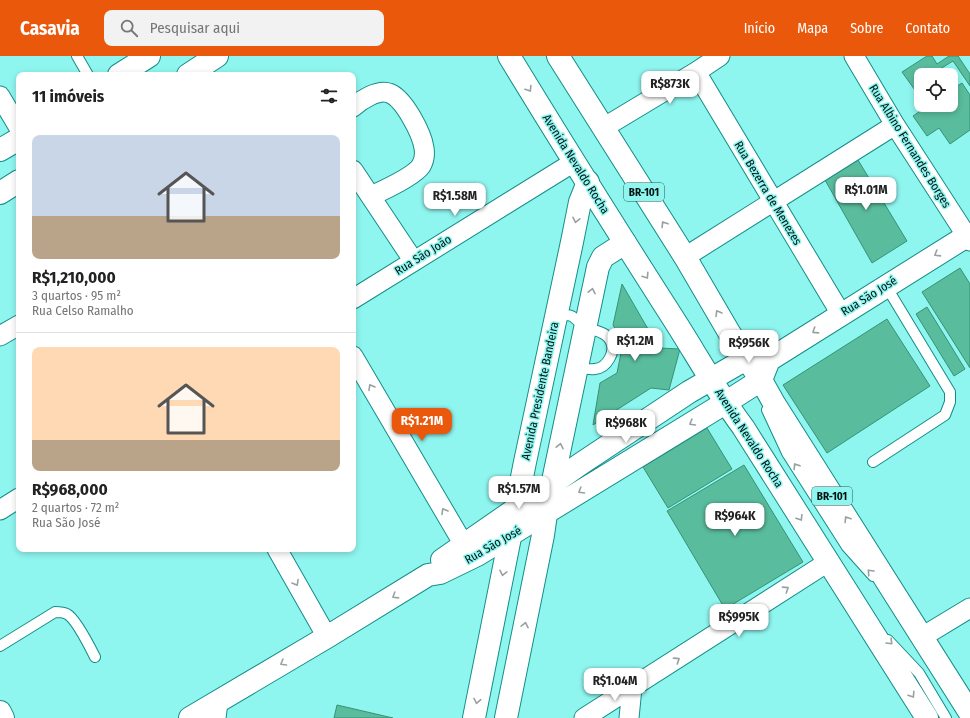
<!DOCTYPE html>
<html lang="pt">
<meta charset="utf-8">
<style>
body{margin:0;font-family:"Fira Sans Condensed",sans-serif;background:#f2f2f2;color:#222;height:100vh;display:flex;flex-direction:column;font-size:15px;white-space:nowrap}
*{box-sizing:border-box;margin:0}
p{font-size:13px;color:#767676}
.icon{flex:none;width:22px;height:22px;fill:none;stroke:currentColor;stroke-width:2;stroke-linecap:round;stroke-linejoin:round}
.map{position:relative;flex:1;overflow:hidden}
.side{position:absolute;left:16px;top:16px;width:340px;height:480px;display:flex;flex-direction:column;background:#fff;border-radius:8px;box-shadow:0 2px 6px #0003}
.side>*{flex:none}
.tools{position:absolute;left:914px;top:12px;display:grid;gap:8px}
.tools a{display:grid;place-items:center;width:44px;height:44px;border-radius:8px;background:#fff;box-shadow:0 2px 6px #0003;font-size:20px}
.price{position:absolute;translate:-50% -34px;padding:0 9px;border-radius:8px;background:#fff;color:#222;font-size:13px;line-height:26px;filter:drop-shadow(0 1px 2px #0008)}
.price::after{content:'';position:absolute;left:50%;top:24px;width:12px;height:9px;margin-left:-6px;background:inherit;clip-path:polygon(0 0,100% 0,50% 100%)}
.price.selected{background:#ea580c;color:#fff}
ul{padding:0;list-style:none}
li{display:grid;align-content:center;gap:8px;height:212px;padding:0 16px}
li+li{border-top:1px solid #e0e0e0}
li span{display:grid;place-items:center;height:124px;border-radius:8px;color:#555}
li>.icon{margin-inline-start:auto}
span .icon{width:72px;height:72px;fill:#fffc;stroke-width:1}
li b{font-size:17px}
h2{display:flex;justify-content:space-between;align-items:center;height:48px;padding:0 16px;font-size:17px}
header{display:flex;align-items:center;gap:24px;box-sizing:border-box;height:56px;padding:0 20px;background:#ea580c;color:#fff}
header strong{font-size:19px}
nav{display:flex;gap:22px;margin-inline-start:auto;font-size:14px}
.search{width:280px;height:36px;background:#f2f2f2;display:flex;align-items:center;gap:10px;box-sizing:border-box;padding:0 14px;border-radius:8px;color:#767676;font-size:15px}
.map>svg:first-child{display:block}
.building{fill:#59bc9d;stroke:#369277}
.lines{fill:none;stroke-linecap:round;stroke-linejoin:round}
.lane-casing{stroke:#148d88;stroke-width:12}
.street-casing{stroke:#148d88;stroke-width:21}
.secondary-casing{stroke:#148d88;stroke-width:24}
.primary-casing{stroke:#148d88;stroke-width:24}
.highway-casing{stroke:#148d88;stroke-width:24}
.lane{stroke:#fff;stroke-width:10}
.street{stroke:#fff;stroke-width:19}
.secondary{stroke:#fff;stroke-width:22}
.primary{stroke:#fff;stroke-width:22}
.highway{stroke:#fff;stroke-width:22}
.oneway{stroke:#99a1a0}
.labels{text-anchor:middle;dominant-baseline:central;stroke-width:3;stroke-linejoin:round;paint-order:stroke}
.shield{fill:#8ff5ef;stroke:#2b5754;stroke-width:1}
.shield-label{font-size:11px;font-weight:bold;fill:#001312}
.street-label{font-size:12px;fill:#001312;stroke:#8ff5ef}
</style>
<header>
<strong>Casavia</strong>
<div class="search"><svg class="icon" aria-label="search" viewBox="0 0 24 24"><circle cx="10" cy="10" r="6"/><path d="M15 15l6 6"/></svg>Pesquisar aqui</div>
<nav><a>Início</a><a>Mapa</a><a>Sobre</a><a>Contato</a></nav>
</header>
<div class="map">
<svg width="970" height="662" viewBox="0 0 970 662">
<rect width="100%" height="100%" fill="#8ff5ef"/>
<path class="building" d="M927,0H932L937,8L949,0H958L970,18V30L953,5L940,13L944,19H921V35L917,37L902,16Z
M962,27L970,39V74L950,88L939,72L927,80L913,60L929,49H951V34Z
M858,104L907,185L872,207L825,124Z
M960,212L970,228V312L922,236Z
M622,228L659,292L680,293L669,334L651,332L593,369L600,327L617,317L623,287L613,269Z
M927,251L965,313L954,320L916,258Z
M887,263L930,330L827,397L783,329Z
M707,372L732,413L668,452L643,411Z
M744,409L803,506L725,553L667,455Z
M337,649L393,662H334Z"/>
<g class="lines">
<g class="lane-casing">
<path id="lane" d="M77,0L88,19
M556,261C576,256 571,262 586,271C594,275 605,275 610,284C617,295 607,312 595,313C589,314 582,312 577,311
M767,354L787,397L847,491L873,520
M873,406L945,359L950,346V336L886,230
M888,584L919,617L946,662
M0,590L55,556C59,556 63,556 67,558C76,563 90,591 95,601"/>
</g>
<g class="street-casing">
<path id="street" d="M854,0L895,69L970,185
M696,16L841,258
M0,40L19,72
M353,51C361,44 378,33 389,37C404,42 422,78 424,92C425,98 424,105 421,110C414,120 382,135 371,140
M603,72L696,16L720,0
M353,114L413,204
M685,201L895,69
M353,243L574,106
M0,280L19,269
M353,300L464,489
M0,454L19,442
M277,493L327,581
M922,581L970,552
M216,662L218,646
M584,662L828,506
M629,662L632,632"/>
</g>
<g class="secondary-casing">
<path id="secondary" d="M442,504L582,407L689,336L746,303L769,304L970,178
M0,656L3,662
M190,662L327,581L428,519L440,517L477,499L725,347L761,324L769,304"/>
</g>
<g class="primary-casing">
<path id="primary" d="M119,19L149,0
M188,19L217,0
M0,94L19,83
M0,137L19,125
M474,662L525,406L572,186L580,146L588,126
M506,662L543,479L546,458L598,211L603,201L625,187"/>
</g>
<g class="highway-casing">
<path id="highway" d="M509,0C562,87 616,173 671,259C695,296 716,335 743,371L927,662
M558,0L685,201L730,278L761,324L775,349L970,657"/>
</g>
<use href="#lane" class="lane"/>
<use href="#street" class="street"/>
<use href="#secondary" class="secondary"/>
<use href="#primary" class="primary"/>
<use href="#highway" class="highway"/>
</g>
<defs><path id="oneway-chevron" d="M-2-3.5L2.5 0L-2 3.5" fill="none" stroke-width="1.6" stroke-linecap="round" stroke-linejoin="round"/></defs>
<g class="oneway">
<use href="#oneway-chevron" transform="translate(529 33) rotate(58)"/>
<use href="#oneway-chevron" transform="translate(576 164) rotate(102)"/>
<use href="#oneway-chevron" transform="translate(664 168) rotate(-122)"/>
<use href="#oneway-chevron" transform="translate(937 198) rotate(148)"/>
<use href="#oneway-chevron" transform="translate(646 220) rotate(57)"/>
<use href="#oneway-chevron" transform="translate(592 235) rotate(-78)"/>
<use href="#oneway-chevron" transform="translate(718 257) rotate(-121)"/>
<use href="#oneway-chevron" transform="translate(815 275) rotate(147)"/>
<use href="#oneway-chevron" transform="translate(371 331) rotate(-120)"/>
<use href="#oneway-chevron" transform="translate(692 367) rotate(149)"/>
<use href="#oneway-chevron" transform="translate(560 390) rotate(-78)"/>
<use href="#oneway-chevron" transform="translate(796 410) rotate(-122)"/>
<use href="#oneway-chevron" transform="translate(581 435) rotate(149)"/>
<use href="#oneway-chevron" transform="translate(444 455) rotate(-120)"/>
<use href="#oneway-chevron" transform="translate(800 462) rotate(58)"/>
<use href="#oneway-chevron" transform="translate(847 463) rotate(-122)"/>
<use href="#oneway-chevron" transform="translate(870 516) rotate(-133)"/>
<use href="#oneway-chevron" transform="translate(503 517) rotate(102)"/>
<use href="#oneway-chevron" transform="translate(296 527) rotate(60)"/>
<use href="#oneway-chevron" transform="translate(786 533) rotate(-33)"/>
<use href="#oneway-chevron" transform="translate(395 540) rotate(148)"/>
<use href="#oneway-chevron" transform="translate(525 569) rotate(-78)"/>
<use href="#oneway-chevron" transform="translate(890 586) rotate(46)"/>
<use href="#oneway-chevron" transform="translate(677 604) rotate(-33)"/>
<use href="#oneway-chevron" transform="translate(283 607) rotate(149)"/>
<use href="#oneway-chevron" transform="translate(912 639) rotate(57)"/>
<use href="#oneway-chevron" transform="translate(477 645) rotate(101)"/>
</g>
<g class="labels">
<g class="shield">
<rect x="624" y="127" width="40" height="18" rx="3"/>
<rect x="812" y="431" width="40" height="18" rx="3"/>
</g>
<g class="shield-label">
<text x="644" y="136">BR-101</text>
<text x="832" y="440">BR-101</text>
</g>
<g class="street-label">
<text transform="translate(910 90) rotate(58)">Rua Albino Fernandes Borges</text>
<text transform="translate(576 108) rotate(58)">Avenida Nevaldo Rocha</text>
<text transform="translate(768 137) rotate(59)">Rua Bezerra de Menezes</text>
<text transform="translate(423 199) rotate(-32)">Rua São João</text>
<text transform="translate(869 240) rotate(-32)">Rua São José</text>
<text transform="translate(540 335) rotate(-78)">Avenida Presidente Bandeira</text>
<text transform="translate(749 382) rotate(57)">Avenida Nevaldo Rocha</text>
<text transform="translate(493 489) rotate(-30)">Rua São José</text>
</g>
</g>
</svg>
<div class="tools">
<a><svg class="icon" aria-label="locate" viewBox="0 0 24 24"><circle cx="12" cy="12" r="6"/><path d="M12 2v4M12 18v4M2 12h4M18 12h4"/></svg></a>
</div>
<b class="price" style="left:670px;top:49px">R$873K</b>
<b class="price" style="left:866px;top:155px">R$1.01M</b>
<b class="price" style="left:455px;top:161px">R$1.58M</b>
<b class="price" style="left:635px;top:306px">R$1.2M</b>
<b class="price" style="left:749px;top:308px">R$956K</b>
<b class="price selected" style="left:422px;top:386px">R$1.21M</b>
<b class="price" style="left:626px;top:388px">R$968K</b>
<b class="price" style="left:519px;top:454px">R$1.57M</b>
<b class="price" style="left:735px;top:481px">R$964K</b>
<b class="price" style="left:739px;top:582px">R$995K</b>
<b class="price" style="left:615px;top:646px">R$1.04M</b>
<section class="side">
<h2>11 imóveis<svg class="icon" aria-label="filters" viewBox="0 0 24 24"><path d="M4 7h16M4 17h16"/><circle cx="9" cy="7" r="2"/><circle cx="15" cy="17" r="2"/></svg></h2>
<ul>
<li><span style="background:linear-gradient(#c9d6e8 65%,#b9a48a 0)"><svg class="icon" aria-label="home" viewBox="0 0 24 24"><path d="M3 11l9-7 9 7M6 9v11h12V9"/></svg></span><div><b>R$1,210,000</b><p>3 quartos · 95 m²</p><p>Rua Celso Ramalho</p></div></li>
<li><span style="background:linear-gradient(#ffd9b3 75%,#b9a48a 0)"><svg class="icon" aria-label="home" viewBox="0 0 24 24"><path d="M3 11l9-7 9 7M6 9v11h12V9"/></svg></span><div><b>R$968,000</b><p>2 quartos · 72 m²</p><p>Rua São José</p></div></li>
</ul>
</section>
</div>
